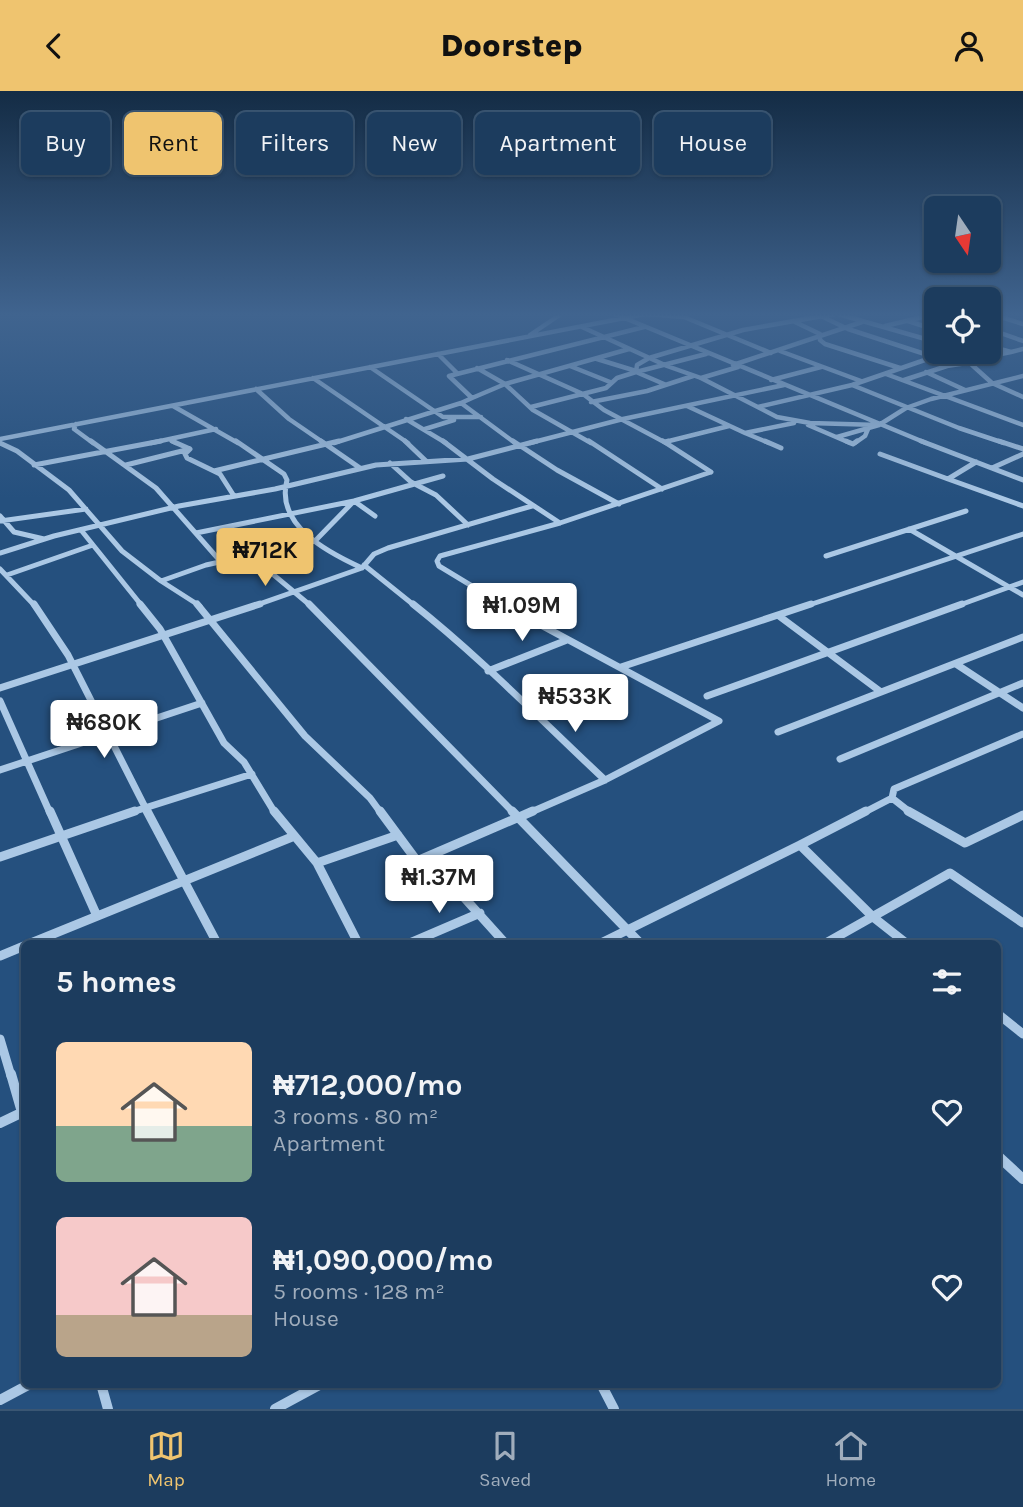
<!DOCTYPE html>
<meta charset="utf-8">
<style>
body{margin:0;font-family:Karla,sans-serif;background:#254364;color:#f1f3f6;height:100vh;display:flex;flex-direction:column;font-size:26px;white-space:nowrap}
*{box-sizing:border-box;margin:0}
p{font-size:23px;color:#a0adbc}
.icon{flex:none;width:38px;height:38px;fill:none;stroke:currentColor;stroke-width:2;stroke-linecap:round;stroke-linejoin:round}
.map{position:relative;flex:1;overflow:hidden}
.sheet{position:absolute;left:21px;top:849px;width:980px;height:448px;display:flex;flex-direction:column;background:#1c3c5e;border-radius:10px;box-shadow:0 2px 5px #0004,0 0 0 2px #3a5673}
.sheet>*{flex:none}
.top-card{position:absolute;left:21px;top:21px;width:982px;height:63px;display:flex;gap:14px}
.needle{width:46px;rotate:167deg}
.buttons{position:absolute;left:924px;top:105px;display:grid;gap:14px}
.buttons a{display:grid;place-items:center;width:77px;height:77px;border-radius:10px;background:#1c3c5e;box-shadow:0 2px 5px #0004,0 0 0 2px #3a5673;font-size:35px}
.price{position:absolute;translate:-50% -60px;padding:0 16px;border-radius:7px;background:#fff;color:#222;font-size:23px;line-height:46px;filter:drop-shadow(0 2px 4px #0008)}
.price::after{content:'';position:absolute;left:50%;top:42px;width:21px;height:16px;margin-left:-10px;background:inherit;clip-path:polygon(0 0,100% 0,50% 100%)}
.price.active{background:#efc46f;color:#111}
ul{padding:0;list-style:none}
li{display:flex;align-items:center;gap:21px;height:175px;padding:0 35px}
li span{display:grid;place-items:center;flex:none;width:196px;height:140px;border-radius:10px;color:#555}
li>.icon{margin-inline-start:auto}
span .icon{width:84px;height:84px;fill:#fffc;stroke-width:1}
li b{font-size:30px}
h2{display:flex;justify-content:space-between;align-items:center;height:84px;padding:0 35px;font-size:30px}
.pill{padding:0 24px;border-radius:10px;background:#1c3c5e;box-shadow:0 2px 5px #0004,0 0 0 2px #3a5673;font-size:24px;line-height:63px}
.pill.active{background:#efc46f;color:#111}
header{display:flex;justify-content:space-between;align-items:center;height:91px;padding:0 35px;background:#efc46f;color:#111;font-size:32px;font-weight:800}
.menu{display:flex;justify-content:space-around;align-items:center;height:98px;border-top:2px solid #3a5673;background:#1c3c5e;font-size:19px;color:#a0adbc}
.menu a{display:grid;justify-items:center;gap:4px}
.menu .active{color:#efc46f}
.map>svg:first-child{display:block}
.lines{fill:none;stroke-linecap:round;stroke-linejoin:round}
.street-far4{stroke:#abc8e5;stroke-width:4.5}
.street-far3{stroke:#abc8e5;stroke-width:5}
.street-far2{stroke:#abc8e5;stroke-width:7}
.street-far1{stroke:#abc8e5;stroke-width:9}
.street{stroke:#abc8e5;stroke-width:10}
</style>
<header><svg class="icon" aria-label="back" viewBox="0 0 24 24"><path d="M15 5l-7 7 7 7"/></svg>Doorstep<svg class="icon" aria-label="person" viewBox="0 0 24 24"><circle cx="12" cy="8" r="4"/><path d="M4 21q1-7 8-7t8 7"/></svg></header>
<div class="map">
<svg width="1023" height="1318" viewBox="0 0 1023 1318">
<rect width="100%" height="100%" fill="#25507e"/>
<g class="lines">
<path class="street-far4" d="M615,223L926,352
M647,223L684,226L771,262
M838,223L936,251
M991,223L1023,233
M821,225L848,238L931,265
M908,230L936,239
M795,231L820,243V249L825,253L900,277
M885,235L935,223
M582,236L667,275L701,287L777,326L810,332L878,334
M989,238L1023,250
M530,244L561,223
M989,255L1011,261L1023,258
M780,260L861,290
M967,261L986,266L1011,261
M438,263L457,282
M986,266L972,274L992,292L1023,306
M597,268L636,280
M507,269L583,303L604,319L666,352
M733,274L862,231
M570,275L610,291
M370,276L443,326H481
M926,281L965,299
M886,283L1023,334
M313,287L408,352
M701,287L738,276
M771,289L821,276
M904,289L947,275L973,271
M664,293L636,281L706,263
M852,294L959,337L1004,352
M256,298L289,328L324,352
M472,307L505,293L477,277
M591,311L647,300L693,285
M173,315L238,352
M687,315L745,342L794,332
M531,316L606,297L617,287L636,281L637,274L649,267L743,239L834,223
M758,316L852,294L948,261
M406,328L446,352
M76,333L74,338L93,352
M808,334L850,352
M425,338L454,329
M745,342L769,352
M837,346L879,334L906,317L931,308L1023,285
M0,348L645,223
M172,350L176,352
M665,351L729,335
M151,352L216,338
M334,352L461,312
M515,352L461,312L472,307L449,285L644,236
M530,352L623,328L784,294
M591,352L533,319L505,293L629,258
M855,352L865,345L868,338"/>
<path class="street-far3" d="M91,350L156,397L221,471
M236,350L284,383L287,389C275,434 327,461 362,477
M321,350L360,377
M405,350L426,370
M443,350L493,388L560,432
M513,350L557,379L619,413
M589,350L662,398
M663,350L711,381
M765,350L781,357
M846,350L853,353L857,350
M921,350L1023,389
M999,350L1023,358
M665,351L668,350
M0,352L17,360L69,399L122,460L161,490L200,515
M190,358L185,363L187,367L220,383L234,405
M880,363L948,388
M976,371L948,388L1023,415
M390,372L411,391L436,404L468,434
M34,374L161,350
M126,374L190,358L172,350
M992,377L1023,363
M214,380L339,350
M0,425L14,441L44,448
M0,430L86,418
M909,438L1023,504
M81,439L142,515
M196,442L354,410L443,385
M0,462L54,445L179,415L275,398L376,374L468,368L537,350
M251,465L311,515
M826,465L966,420
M364,474L415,515
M0,478L35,515
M7,484L93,454
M161,490L206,474L315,450L354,410L375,425
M254,515L362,477L374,463L388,457L532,415
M505,515L439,475L437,470L440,465L560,432L711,381
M806,515L1023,443
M957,515L1023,491"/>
<path class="street-far2" d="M34,513L68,564L148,722
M140,513L160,538L224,652L244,671L275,722
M197,513L305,645L370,707L381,722
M309,513L514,722
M413,513C481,567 542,630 605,689
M502,513L719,630L605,689L529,722
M779,525L881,601
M956,573L1023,617
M621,576L811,513
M488,580L567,549
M0,597L260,513
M707,605L962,513
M0,610L50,722
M778,641L1023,546
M840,668L1023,592
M0,679L202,612
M129,722L252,683
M863,722L892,707
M911,722L892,707L894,698L1023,643"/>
<path class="street-far1" d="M50,720L97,825
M147,720L217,852
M274,720L317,772L358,852
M380,720L417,770L451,792L505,852
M512,720L640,852
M866,720L800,754L873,826L906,852
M908,720L965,752L1023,724
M0,766L135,720
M417,770L533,720
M317,772L398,744
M31,852L292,746
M410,852L480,822
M601,852L800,754
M826,852L950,782L1023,832
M0,865L24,855
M998,923L1023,943
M0,948L11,985"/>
<path class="street" d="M11,983L24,1028
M0,1032L23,1021
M998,1065L1023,1088
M101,1293L108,1318
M601,1293L614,1318
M0,1309L30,1293
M275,1318L321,1293"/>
</g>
<linearGradient id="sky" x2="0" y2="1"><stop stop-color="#142c45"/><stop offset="0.55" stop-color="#40648f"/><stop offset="1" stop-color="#40648f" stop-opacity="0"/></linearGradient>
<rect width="1023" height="407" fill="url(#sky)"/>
</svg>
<div class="buttons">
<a><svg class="needle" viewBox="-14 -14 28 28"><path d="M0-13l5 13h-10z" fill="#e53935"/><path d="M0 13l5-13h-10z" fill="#a0adbc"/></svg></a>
<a><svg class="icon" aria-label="locate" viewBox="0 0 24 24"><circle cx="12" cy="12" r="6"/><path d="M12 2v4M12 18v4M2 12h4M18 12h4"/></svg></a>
</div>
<b class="price active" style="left:265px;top:497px">₦712K</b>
<b class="price" style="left:522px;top:552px">₦1.09M</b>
<b class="price" style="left:575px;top:643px">₦533K</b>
<b class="price" style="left:104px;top:669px">₦680K</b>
<b class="price" style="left:439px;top:824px">₦1.37M</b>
<div class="top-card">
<a class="pill">Buy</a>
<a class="pill active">Rent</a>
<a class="pill">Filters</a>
<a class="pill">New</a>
<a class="pill">Apartment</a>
<a class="pill">House</a>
</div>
<section class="sheet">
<h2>5 homes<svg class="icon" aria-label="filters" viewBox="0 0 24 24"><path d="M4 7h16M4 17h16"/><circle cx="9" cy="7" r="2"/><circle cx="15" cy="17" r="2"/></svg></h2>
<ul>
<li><span style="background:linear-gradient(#ffd9b3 60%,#7fa58c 0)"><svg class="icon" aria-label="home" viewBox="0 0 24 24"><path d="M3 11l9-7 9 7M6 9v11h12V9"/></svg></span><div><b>₦712,000/mo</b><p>3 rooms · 80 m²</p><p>Apartment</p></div><svg class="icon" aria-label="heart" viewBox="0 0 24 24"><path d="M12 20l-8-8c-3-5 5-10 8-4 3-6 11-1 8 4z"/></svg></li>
<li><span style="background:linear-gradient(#f6c9c9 70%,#b9a48a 0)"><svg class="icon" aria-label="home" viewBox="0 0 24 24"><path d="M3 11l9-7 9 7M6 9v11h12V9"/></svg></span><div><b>₦1,090,000/mo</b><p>5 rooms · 128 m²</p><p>House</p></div><svg class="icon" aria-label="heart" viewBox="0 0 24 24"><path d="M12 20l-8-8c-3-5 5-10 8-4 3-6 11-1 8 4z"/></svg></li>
</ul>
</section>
</div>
<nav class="menu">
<a class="active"><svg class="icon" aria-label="map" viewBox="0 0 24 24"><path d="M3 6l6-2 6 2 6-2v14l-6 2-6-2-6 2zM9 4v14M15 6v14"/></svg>Map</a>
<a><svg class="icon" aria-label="saved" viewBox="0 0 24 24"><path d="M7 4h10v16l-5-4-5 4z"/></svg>Saved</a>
<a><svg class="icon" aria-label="home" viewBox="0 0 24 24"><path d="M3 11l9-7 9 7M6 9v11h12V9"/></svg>Home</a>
</nav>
